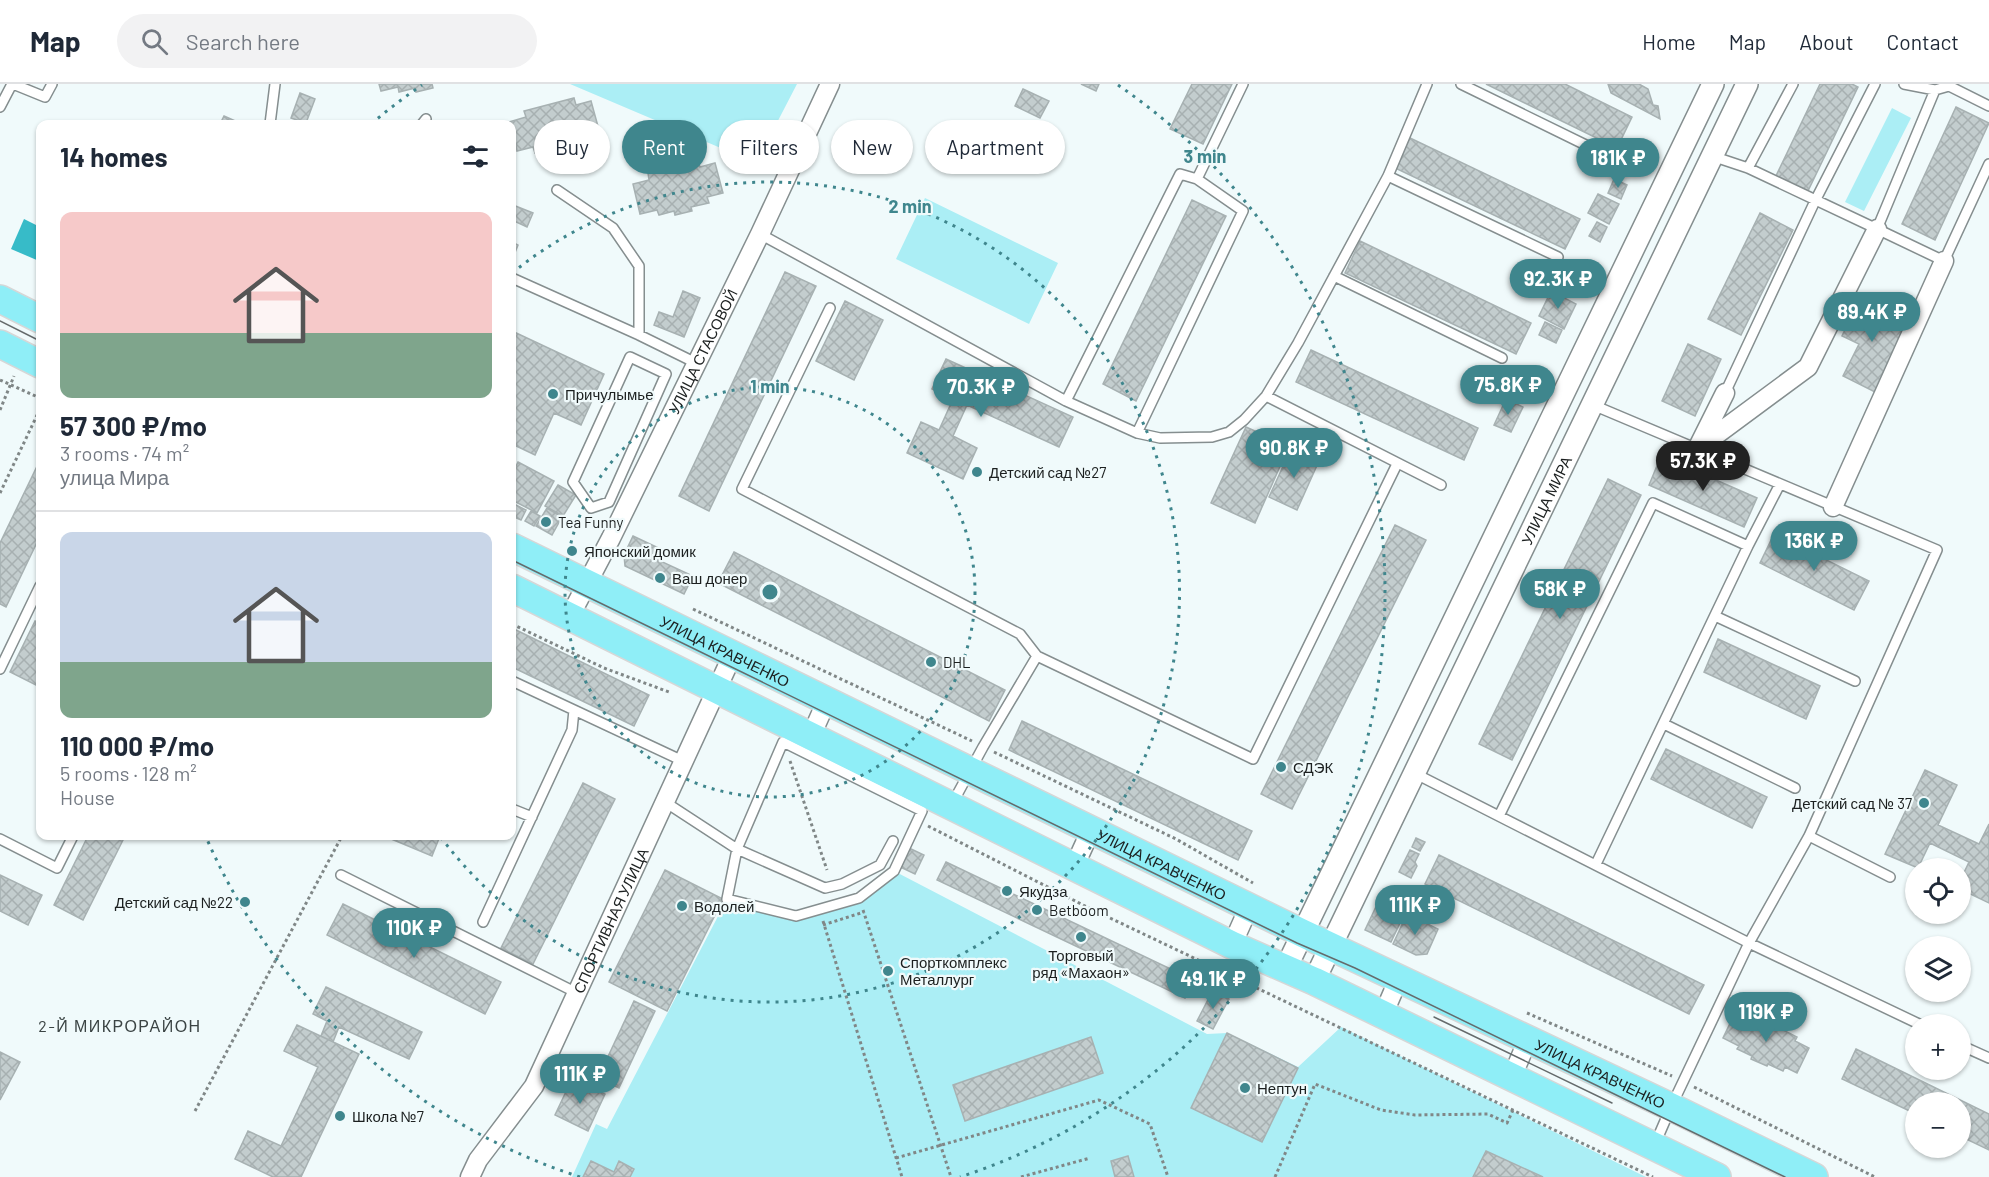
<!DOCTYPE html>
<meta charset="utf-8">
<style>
body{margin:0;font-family:Barlow,sans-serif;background:#f2f2f3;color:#1f2937;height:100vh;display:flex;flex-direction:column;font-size:22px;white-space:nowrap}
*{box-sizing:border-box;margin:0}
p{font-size:20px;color:#747a83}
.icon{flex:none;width:33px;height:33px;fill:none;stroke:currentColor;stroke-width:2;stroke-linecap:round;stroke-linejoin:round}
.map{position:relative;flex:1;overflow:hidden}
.drawer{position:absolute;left:36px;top:36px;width:480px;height:720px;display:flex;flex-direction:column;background:#fff;border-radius:12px;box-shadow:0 2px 4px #0004}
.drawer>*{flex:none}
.banner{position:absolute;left:534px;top:36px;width:570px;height:54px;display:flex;gap:12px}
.fabs{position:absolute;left:1905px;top:774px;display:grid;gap:12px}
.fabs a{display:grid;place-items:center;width:66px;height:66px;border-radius:50%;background:#fff;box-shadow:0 2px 4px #0004;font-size:30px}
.price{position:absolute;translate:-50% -51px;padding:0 14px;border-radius:21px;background:#3f868d;color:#fff;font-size:20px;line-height:39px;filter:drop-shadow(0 2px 3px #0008)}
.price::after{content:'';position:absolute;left:50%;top:36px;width:18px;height:14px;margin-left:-9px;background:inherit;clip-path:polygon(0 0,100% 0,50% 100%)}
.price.on{background:#222;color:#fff}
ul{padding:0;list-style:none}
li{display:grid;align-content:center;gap:12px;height:318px;padding:0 24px}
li+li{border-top:2px solid #e0e1e3}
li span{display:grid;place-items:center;height:186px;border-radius:12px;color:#555}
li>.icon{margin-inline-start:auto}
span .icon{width:108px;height:108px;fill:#fffc;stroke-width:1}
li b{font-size:26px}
h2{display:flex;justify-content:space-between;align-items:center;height:72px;padding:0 24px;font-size:26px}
.pill{padding:0 21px;border-radius:27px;background:#fff;box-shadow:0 2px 4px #0004;font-size:21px;line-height:54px}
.pill.on{background:#3f868d;color:#fff}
header{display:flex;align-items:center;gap:36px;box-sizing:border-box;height:84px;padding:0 30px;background:#fff;border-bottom:2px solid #e0e1e3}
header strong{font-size:28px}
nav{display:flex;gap:33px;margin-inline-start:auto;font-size:21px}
.search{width:420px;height:54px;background:#f2f2f3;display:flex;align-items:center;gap:15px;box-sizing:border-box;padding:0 21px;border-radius:33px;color:#747a83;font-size:22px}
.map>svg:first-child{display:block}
.park{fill:#abeef5}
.water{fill:#37bbc8}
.building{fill:url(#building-cross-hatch);stroke:#a7b1b2;stroke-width:1.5}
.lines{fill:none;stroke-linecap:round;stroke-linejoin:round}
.service-casing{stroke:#858e8f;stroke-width:12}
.minor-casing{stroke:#858e8f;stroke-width:21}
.tertiary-casing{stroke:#858e8f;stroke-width:24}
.primary-casing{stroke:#d6d7d7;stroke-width:30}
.path{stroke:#808787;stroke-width:3;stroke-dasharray:3 3;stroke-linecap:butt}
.service{stroke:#fff;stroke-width:9}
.minor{stroke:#fff;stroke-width:18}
.tertiary{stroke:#fff;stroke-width:21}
.primary{stroke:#8feef7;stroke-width:27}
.tram{stroke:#656b6c;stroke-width:1.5}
.ring{fill:none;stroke:#3f868d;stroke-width:3;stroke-dasharray:3 6}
.poi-dot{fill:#3f868d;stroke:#f0fafb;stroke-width:2}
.labels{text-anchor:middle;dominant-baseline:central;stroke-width:4.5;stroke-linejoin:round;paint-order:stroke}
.street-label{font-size:15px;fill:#1c2020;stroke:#f0fafb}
.poi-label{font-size:15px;fill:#1c2020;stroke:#f0fafb;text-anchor:start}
.neighbourhood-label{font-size:16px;letter-spacing:1.5px;fill:#3b4444;stroke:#f0fafb}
.centre{fill:#3f868d;stroke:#f0fafb;stroke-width:3}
.ring-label{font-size:18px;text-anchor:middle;font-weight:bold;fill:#3f868d;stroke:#f0fafb;stroke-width:4.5;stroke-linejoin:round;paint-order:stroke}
</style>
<header>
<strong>Map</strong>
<div class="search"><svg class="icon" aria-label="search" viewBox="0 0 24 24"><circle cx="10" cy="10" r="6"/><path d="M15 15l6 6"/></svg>Search here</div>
<nav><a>Home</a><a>Map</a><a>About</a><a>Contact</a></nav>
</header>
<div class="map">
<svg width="1989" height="1093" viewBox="0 0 1989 1093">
<defs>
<pattern id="building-cross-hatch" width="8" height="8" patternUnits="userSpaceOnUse" patternTransform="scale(1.5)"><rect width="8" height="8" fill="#c3cdce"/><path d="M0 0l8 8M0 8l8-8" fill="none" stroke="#a7b0b1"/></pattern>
</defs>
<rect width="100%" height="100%" fill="#f0fafb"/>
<path class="park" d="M570,0H797L756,79Z
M1892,24L1911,34L1864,127L1845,118Z
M925,114L1058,179L1029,240L896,175Z
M894,787L1207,950L1227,949L1298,983L1341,943L1646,1093H572L596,1040L607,1045L727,815L796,831L859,814Z"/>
<path class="water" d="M24,135L40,143V174L39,177L11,165Z"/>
<path class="building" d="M379,0H432L433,4L416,8L415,4L399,8L398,3L381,7Z
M1081,0H1099L1096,7Z
M1192,0H1232L1203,60L1170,45Z
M1486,0H1565L1632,33L1617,64Z
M1608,0H1639L1648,5L1653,21L1658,22L1660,35L1611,9Z
M1820,0H1852L1858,3L1807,109L1775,94Z
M1023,5L1049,17L1040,34L1015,22Z
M300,9L315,15L306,39L291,34Z
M574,14L576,21L591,17L599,46L583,50L585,56L567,60L568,64L551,68L550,65L535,69L533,63L517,67L512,40L509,38L526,33L524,27Z
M1956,23L1989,39L1935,156L1902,140Z
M224,32L242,40H220Z
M1410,54L1580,135L1565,165L1395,84Z
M698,77L700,83L715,79L723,109L707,113L709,119L691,123L692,127L675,131L674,127L659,131L657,126L640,130L633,100L649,96L648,89Z
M1614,95L1627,101L1621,115L1608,109Z
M1598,110L1619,120L1609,140L1588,129Z
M1192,116L1226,132L1136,317L1103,300Z
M513,121L533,129L527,143L512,136Z
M1760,129L1793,146L1741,251L1708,235Z
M1597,138L1607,143L1600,158L1589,152Z
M1360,157L1531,239L1516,270L1345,189Z
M512,158L518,161L512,176Z
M785,188L816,202L709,427L679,412Z
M1579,195L1588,200L1584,207L1575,203Z
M683,207L700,214L684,253L654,241L659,228L673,233Z
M1551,207L1576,220L1564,245L1539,232Z
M1860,215L1909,239L1875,308L1843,292L1859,260L1842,252Z
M845,217L883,236L854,296L816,277Z
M1545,238L1562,246L1556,259L1539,251Z
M512,247L604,290L581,341L554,329L535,371L512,360Z
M1688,260L1721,275L1695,332L1662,317Z
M1311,266L1478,344L1464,376L1296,298Z
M946,275L1073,333L1059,363L967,321L953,352L977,364L963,395L907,369L921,338L939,346L953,315L932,305Z
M1506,315L1523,323L1511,348L1494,341Z
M1246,343L1289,362L1255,439L1211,419Z
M1291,365L1319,377L1297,426L1269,413Z
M1661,372L1757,414L1744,443L1649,401Z
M40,376V452L6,523L0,520V459Z
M518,378L554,397L537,429L512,416V391Z
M1608,395L1641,411L1512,676L1479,660Z
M558,401L576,411L563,432L545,422Z
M512,419L526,426L521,436L512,432Z
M547,424L562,433L552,451L536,442Z
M531,427L540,432L534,442L525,437Z
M1395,441L1426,456L1292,725L1261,710Z
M1774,450L1869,497L1854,526L1760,479Z
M633,452L663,466L658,476L693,492L684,510L625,482L624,471Z
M734,468L1005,606L989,637L718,499Z
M35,537L40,540V603L10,588Z
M512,544L649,611L634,642L512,583Z
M1718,555L1820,602L1806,635L1704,588Z
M1022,637L1252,747L1238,776L1009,666Z
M1666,665L1767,713L1752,744L1651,695Z
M1925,686L1957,701L1938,741L1979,760L1989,740V819L1960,805V797L1969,778L1930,759L1918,784L1885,770Z
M583,699L615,715L533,880L501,864Z
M88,752H125L83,836L54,821Z
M390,752H440L432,772L389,754Z
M1416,754L1425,758L1420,767L1412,763Z
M909,764L924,771L915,790L900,783Z
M1410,766L1419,770L1415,778L1417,782L1411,794L1399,788Z
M1439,771L1704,901L1689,930L1425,800Z
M946,778L1194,896L1185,914L937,796Z
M665,786L723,815L667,927L609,898Z
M0,791L42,811L28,841L0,827Z
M1391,809L1410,818L1391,858L1365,846L1381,812Z
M343,820L501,898L485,930L327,851Z
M1407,830L1438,845L1427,870L1416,871L1393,860Z
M326,903L422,948L409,975L339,943L333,958L321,952L327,937L313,930Z
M1213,906L1229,915L1213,945L1197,937Z
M634,917L655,927L619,1004L598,994Z
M1735,929L1749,935L1751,932L1764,938L1766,934L1783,942L1781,945L1797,953L1795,957L1809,964L1797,989L1785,983L1783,987L1768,980L1767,982L1751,975L1752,972L1737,965L1739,962L1723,954Z
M297,941L359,970L301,1093H273L235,1075L248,1047L281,1062L318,983L284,967Z
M1227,949L1298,984L1262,1058L1191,1024Z
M1091,953L1103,989L965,1037L953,1001Z
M1856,965L1989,1030V1066L1960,1052V1018H1916V1030L1842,995Z
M0,968L20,978L0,1016Z
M572,995L605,1010L588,1047L555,1031Z
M1486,1067L1543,1093H1473Z
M1128,1072L1134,1093H1115L1111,1077Z
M591,1077L614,1088L619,1077L634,1085L630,1093H583Z"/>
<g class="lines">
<g class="service-casing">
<path id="service" d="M13,0L45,13L52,0
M1461,0L1598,67
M1904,0L1935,6L1949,2L1989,22
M1935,6L1877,145L1944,177L1989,80
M0,23L12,0
M270,40L275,0
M422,40L426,35
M1712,72L1748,84L1877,145
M1748,84L1793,0
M1388,92L1558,173
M557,106L613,144L639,182V251
M760,150L1066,317L1137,349L1160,354L1212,353L1229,348L1244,336L1266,312L1298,259L1388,92L1427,0
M1334,192L1502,274
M512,194L639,251L696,279
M830,224L742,405L1020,550L1037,572L983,663L952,720
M630,273L666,290L609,418L591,424L573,398Z
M1725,309L1815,117L1875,0
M1266,312L1441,401
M1066,317L1180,90L1197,95
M1593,321L1937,466L1809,752L1749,859L1671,1023L1655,1060
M1137,349L1243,127L1197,95L1243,0
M1715,532L1855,597
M1037,572L1253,675L1397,380
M0,585L40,502
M512,597L683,677
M1664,640L1795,704
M783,658L922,727L894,787L859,814L796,832L727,815L737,765Z
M1414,689L1749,859L1919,940
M665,718L737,765L825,804L842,800L880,781L893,757
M512,725L532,733
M1499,732L1653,419L1748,462L1780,400
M1809,752L1890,793
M0,755L57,784L73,752
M1596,780L1748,462
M341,791L577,909
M483,838L572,646L574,626
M1960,961L1989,974"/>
</g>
<g class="minor-casing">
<g id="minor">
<path d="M1725,309L1697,365L1808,283L1877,145"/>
<path d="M1833,423L1944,177"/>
<path id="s1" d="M570,532L611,454L760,150L830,0"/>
<path d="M811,652L827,616"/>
<path d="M1074,783L1091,746"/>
<path d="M1232,861L1249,823"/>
<path d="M1383,931L1399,894"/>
<path d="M1512,993L1528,955"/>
<path id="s2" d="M470,1093L478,1076L534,1002L733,570"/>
</g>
</g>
<g class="tertiary-casing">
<g id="tertiary">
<path d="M1285,886L1713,0"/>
<path id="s3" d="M1314,897L1747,0"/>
</g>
</g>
<g class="primary-casing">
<g id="primary">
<path d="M0,215L40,235"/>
<path d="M0,260L40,280"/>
<path id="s4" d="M512,463L1302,849L1671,1023L1814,1093"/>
<path d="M512,504L1232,861L1314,897L1717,1093"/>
</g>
</g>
<path class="path" d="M0,296L40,314
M0,326L14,292
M0,409L40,325
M693,525L972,657
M512,540L604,584L669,608
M994,668L1176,755L1253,799
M790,677L827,786
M928,742L1087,823L1653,1093
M863,826L951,1093
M823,837L902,1093
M823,841L864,828
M1527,929L1672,992
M1694,1003L1875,1093
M195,1027L342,752
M896,1074L1099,1016L1150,1040L1168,1093
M1021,1093L1090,1074
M1275,1093L1315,1000L1381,1026L1415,1031L1488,1030L1507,1039L1513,1026"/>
<use href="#service" class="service"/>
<use href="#minor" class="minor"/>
<use href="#tertiary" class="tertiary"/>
<use href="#primary" class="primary"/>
<path class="tram" d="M0,237L40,257
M512,476L1297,859L1355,884L1785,1093
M1434,933L1612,1019"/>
</g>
<g class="ring">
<circle cx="770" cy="508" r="205"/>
<path d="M512 189A410 410 0 1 1 440 752"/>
<path d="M580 1093A615 615 0 0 1 206 753M371 40A615 615 0 0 1 422 1M1118 1A615 615 0 0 1 960 1093"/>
</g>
<g class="poi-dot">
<circle cx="553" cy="310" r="6"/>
<circle cx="977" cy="388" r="6"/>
<circle cx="546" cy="438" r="6"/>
<circle cx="572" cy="467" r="6"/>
<circle cx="660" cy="494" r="6"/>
<circle cx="931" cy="578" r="6"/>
<circle cx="1281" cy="683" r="6"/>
<circle cx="1924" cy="719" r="6"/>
<circle cx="1007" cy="807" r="6"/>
<circle cx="245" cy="818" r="6"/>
<circle cx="682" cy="822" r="6"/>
<circle cx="1037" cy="826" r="6"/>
<circle cx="1081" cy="853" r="6"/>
<circle cx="888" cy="887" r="6"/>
<circle cx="1245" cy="1004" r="6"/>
<circle cx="340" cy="1032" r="6"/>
</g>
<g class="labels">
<g class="street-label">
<text stroke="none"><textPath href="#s1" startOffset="296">УЛИЦА СТАСОВОЙ</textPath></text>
<text stroke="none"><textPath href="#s3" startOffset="534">УЛИЦА МИРА</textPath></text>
<text stroke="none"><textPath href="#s4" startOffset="237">УЛИЦА КРАВЧЕНКО</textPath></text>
<text stroke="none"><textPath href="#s4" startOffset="723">УЛИЦА КРАВЧЕНКО</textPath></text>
<text stroke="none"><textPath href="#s2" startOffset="294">СПОРТИВНАЯ УЛИЦА</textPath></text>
<text stroke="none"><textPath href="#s4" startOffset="1209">УЛИЦА КРАВЧЕНКО</textPath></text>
</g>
<g class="poi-label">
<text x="565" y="310">Причулымье</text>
<text x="989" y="388">Детский сад №27</text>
<text x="558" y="438">Tea Funny</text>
<text x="584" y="467">Японский домик</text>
<text x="672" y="494">Ваш донер</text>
<text x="943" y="578">DHL</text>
<text x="1293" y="683">СДЭК</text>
<text x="1912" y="719" text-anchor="end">Детский сад № 37</text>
<text x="1019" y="807">Якудза</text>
<text x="233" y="818" text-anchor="end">Детский сад №22</text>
<text x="694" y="822">Водолей</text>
<text x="1049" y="826">Betboom</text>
<text x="1081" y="871" text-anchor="middle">Торговый<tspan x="1081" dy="17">ряд «Махаон»</tspan></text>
<text x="900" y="878">Спорткомплекс<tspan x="900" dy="17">Металлург</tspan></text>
<text x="1257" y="1004">Нептун</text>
<text x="352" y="1032">Школа №7</text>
</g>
<g class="neighbourhood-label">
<text x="120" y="941">2-Й МИКРОРАЙОН</text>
</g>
</g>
<circle cx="770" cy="508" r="9" class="centre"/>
<g class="ring-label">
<text x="1205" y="79">3 min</text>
<text x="910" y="129">2 min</text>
<text x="770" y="309">1 min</text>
</g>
</svg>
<div class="fabs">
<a><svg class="icon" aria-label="locate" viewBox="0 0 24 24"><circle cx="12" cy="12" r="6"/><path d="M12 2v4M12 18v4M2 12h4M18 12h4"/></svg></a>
<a><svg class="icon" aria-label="layers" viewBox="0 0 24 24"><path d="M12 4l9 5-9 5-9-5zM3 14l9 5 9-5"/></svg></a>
<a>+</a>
<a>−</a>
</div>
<b class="price" style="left:1618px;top:105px">181K ₽</b>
<b class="price" style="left:1558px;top:226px">92.3K ₽</b>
<b class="price" style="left:1872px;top:259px">89.4K ₽</b>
<b class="price" style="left:1508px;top:332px">75.8K ₽</b>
<b class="price" style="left:981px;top:334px">70.3K ₽</b>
<b class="price" style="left:1294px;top:395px">90.8K ₽</b>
<b class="price on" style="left:1703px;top:408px">57.3K ₽</b>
<b class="price" style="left:1814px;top:488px">136K ₽</b>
<b class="price" style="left:1560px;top:536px">58K ₽</b>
<b class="price" style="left:1415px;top:852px">111K ₽</b>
<b class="price" style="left:414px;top:875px">110K ₽</b>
<b class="price" style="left:1213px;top:926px">49.1K ₽</b>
<b class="price" style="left:1766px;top:959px">119K ₽</b>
<b class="price" style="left:580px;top:1021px">111K ₽</b>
<div class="banner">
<a class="pill">Buy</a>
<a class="pill on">Rent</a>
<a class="pill">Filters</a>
<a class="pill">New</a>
<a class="pill">Apartment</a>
</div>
<section class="drawer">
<h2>14 homes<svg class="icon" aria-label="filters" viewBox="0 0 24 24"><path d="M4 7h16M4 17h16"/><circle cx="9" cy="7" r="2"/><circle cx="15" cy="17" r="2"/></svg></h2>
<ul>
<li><span style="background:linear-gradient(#f6c9c9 65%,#7fa58c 0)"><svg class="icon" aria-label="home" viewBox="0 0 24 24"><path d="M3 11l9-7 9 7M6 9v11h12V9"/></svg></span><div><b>57 300 ₽/mo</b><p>3 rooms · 74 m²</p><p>улица Мира</p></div></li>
<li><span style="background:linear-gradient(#c9d6e8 70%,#7fa58c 0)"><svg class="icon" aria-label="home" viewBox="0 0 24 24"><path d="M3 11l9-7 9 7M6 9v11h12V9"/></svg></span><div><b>110 000 ₽/mo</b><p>5 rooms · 128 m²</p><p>House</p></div></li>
</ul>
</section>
</div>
